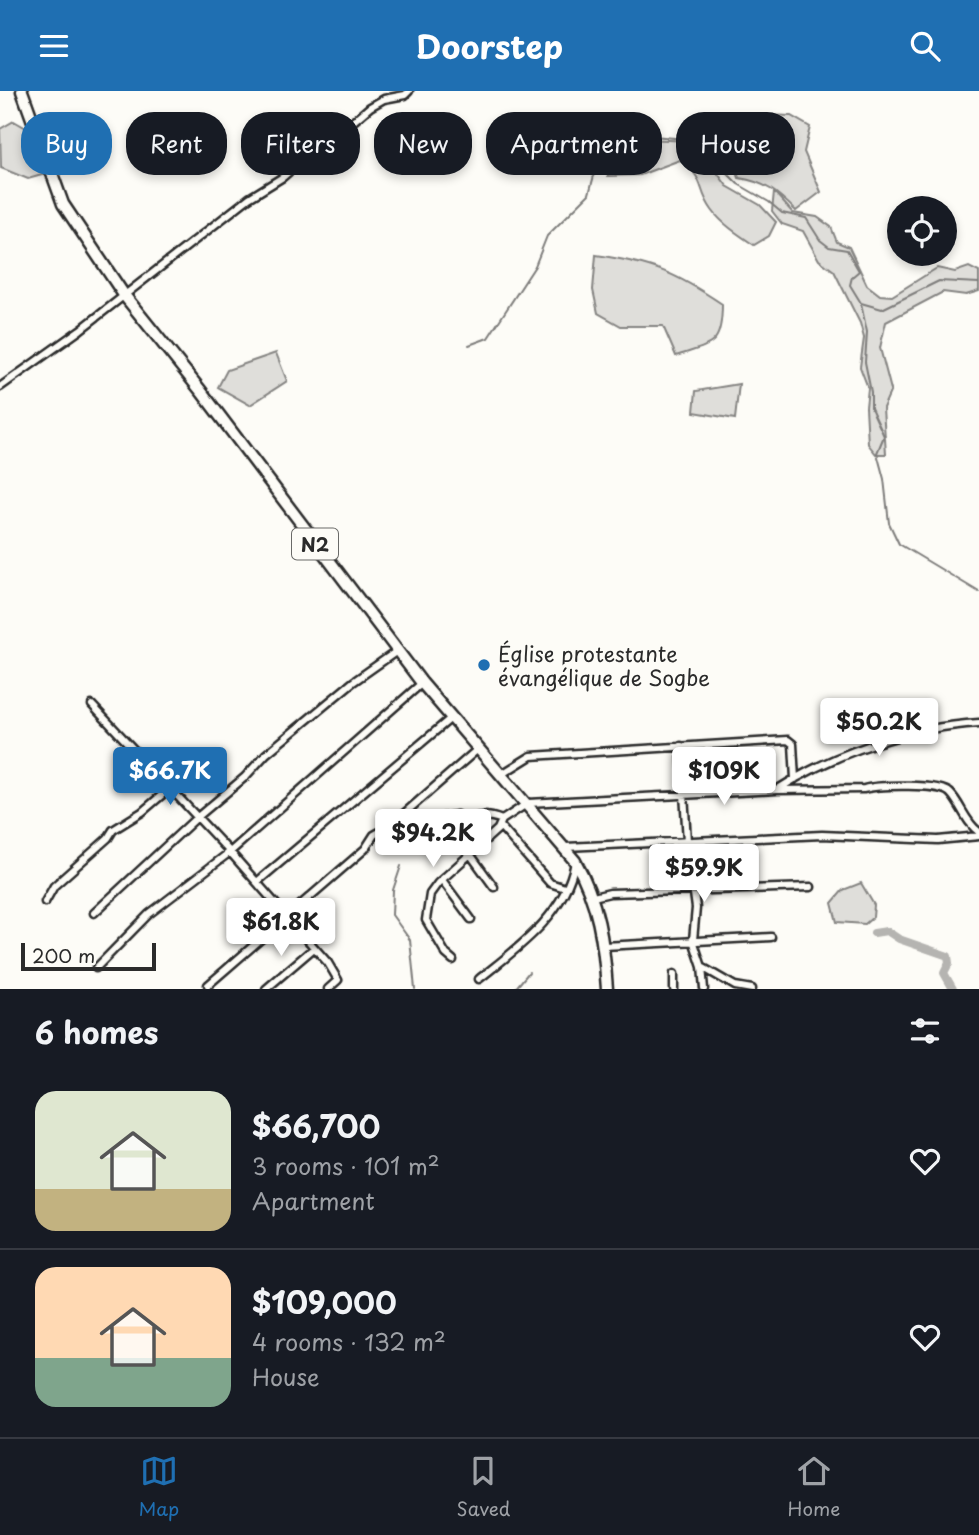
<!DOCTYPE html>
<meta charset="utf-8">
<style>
body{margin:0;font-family:"Playpen Sans",sans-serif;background:#242831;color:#f1f3f6;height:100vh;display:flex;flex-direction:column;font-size:26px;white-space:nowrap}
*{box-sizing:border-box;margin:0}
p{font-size:23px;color:#9ea1a6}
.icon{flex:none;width:38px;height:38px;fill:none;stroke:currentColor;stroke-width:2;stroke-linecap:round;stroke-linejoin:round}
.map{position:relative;height:898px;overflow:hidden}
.sheet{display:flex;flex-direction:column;background:#171b24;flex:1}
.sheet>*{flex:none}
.top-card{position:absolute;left:21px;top:21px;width:938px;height:63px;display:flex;gap:14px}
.fabs{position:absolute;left:887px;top:105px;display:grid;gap:14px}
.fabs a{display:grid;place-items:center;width:70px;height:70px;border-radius:50%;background:#171b24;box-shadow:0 4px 10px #0003;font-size:35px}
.scale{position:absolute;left:21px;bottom:18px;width:135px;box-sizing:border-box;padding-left:7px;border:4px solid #2b2b2b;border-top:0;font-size:19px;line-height:24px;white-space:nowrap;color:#2b2b2b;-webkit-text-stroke:5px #fdfcf7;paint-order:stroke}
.price{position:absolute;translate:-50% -60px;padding:0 16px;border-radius:7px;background:#fff;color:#222;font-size:23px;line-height:46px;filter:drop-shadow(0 2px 4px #0008)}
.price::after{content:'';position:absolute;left:50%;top:42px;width:21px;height:16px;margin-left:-10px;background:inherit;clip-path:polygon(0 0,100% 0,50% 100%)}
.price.on{background:#1f6fb2;color:#fff}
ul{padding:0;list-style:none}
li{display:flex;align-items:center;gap:21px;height:175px;padding:0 35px}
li+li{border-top:2px solid #363941}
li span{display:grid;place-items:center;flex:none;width:196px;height:140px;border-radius:21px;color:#555}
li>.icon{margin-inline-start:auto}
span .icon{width:84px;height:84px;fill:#fffc;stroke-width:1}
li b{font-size:30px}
h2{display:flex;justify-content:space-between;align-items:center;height:84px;padding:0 35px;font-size:30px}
.pill{padding:0 24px;border-radius:28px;background:#171b24;box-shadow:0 4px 10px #0003;font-size:24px;line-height:63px}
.pill.on{background:#1f6fb2;color:#fff}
header{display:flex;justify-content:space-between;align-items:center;height:91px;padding:0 35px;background:#1f6fb2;color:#fff;font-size:32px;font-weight:700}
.tab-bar{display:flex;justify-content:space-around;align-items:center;height:98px;border-top:2px solid #363941;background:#171b24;font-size:19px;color:#9ea1a6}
.tab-bar a{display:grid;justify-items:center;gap:4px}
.tab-bar .on{color:#1f6fb2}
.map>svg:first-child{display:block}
.green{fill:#dfdeda;stroke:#858482;stroke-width:2}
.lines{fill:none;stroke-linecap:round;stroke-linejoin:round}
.stream{stroke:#7e7d7b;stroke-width:2}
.river{stroke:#b5b4b1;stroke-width:8}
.minor-casing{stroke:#2b2b2b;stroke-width:11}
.highway-casing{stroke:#2b2b2b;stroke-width:15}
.minor{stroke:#fdfcf7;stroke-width:6}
.highway{stroke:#fdfcf7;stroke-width:10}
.poi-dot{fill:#1f6fb2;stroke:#fdfcf7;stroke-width:2.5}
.labels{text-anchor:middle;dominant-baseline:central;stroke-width:7;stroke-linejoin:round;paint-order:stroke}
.shield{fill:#fdfcf7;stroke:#6a6a68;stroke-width:2}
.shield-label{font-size:19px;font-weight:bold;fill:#2b2b2b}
.poi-label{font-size:21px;fill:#2b2b2b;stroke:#fdfcf7;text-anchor:start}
</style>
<header><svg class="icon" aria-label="menu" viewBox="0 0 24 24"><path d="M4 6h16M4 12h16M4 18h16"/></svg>Doorstep<svg class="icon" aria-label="search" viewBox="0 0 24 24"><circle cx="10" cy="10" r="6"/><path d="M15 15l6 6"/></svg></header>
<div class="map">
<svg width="979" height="898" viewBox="0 0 979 898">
<rect width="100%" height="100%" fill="#fdfcf7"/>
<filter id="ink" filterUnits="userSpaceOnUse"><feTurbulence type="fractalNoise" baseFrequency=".0143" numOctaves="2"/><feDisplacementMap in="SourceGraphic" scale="14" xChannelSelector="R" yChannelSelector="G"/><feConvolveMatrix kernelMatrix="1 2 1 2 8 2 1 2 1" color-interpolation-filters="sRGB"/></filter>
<g filter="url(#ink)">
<path class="green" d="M766,24L791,25L810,36L804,61L821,101L796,120C778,102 766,91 739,87C726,51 738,45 766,24Z
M14,30L33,41L49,82L28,88L1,77L0,38Z
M644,48L691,50L710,58L716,80L727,95L760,114L776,131L769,145L754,154C739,144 722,133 712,119C696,97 707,89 680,69L640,84L608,85L604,70L613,56Z
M774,101L793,122L817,126L831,136L837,151L849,156L867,194L880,204L892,205L937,177L955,181L969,176L979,181V200L966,204L943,201L886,231L880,257L891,299L883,317L886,363H876L868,353L866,316L868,297L860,276L864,247L860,232L834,180L819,169L803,140L782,133L772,120Z
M596,164C652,172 676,182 722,213C722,255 713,253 676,265L663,235H621L598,222L593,199Z
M276,262L287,290L250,314L218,296L227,279Z
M739,293L735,328L694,321L696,300Z
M861,792L874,814L873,826L865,833L837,831L832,812L843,799Z"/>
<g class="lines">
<path class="stream" d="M861,213L867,241L865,271L871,301V317L884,345L877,362L884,388L889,432L899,453L979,501
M469,254L488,247L535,175L547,145L589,103L603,51L653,45L707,50L721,63L725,80L738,93L769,111L782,122L806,127L820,149L829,156L847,159L859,180L852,186L850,194L861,212L882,218L939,190L979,192
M401,775L393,799L392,824L410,849L415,898
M515,898L529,881"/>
<path class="river" d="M874,842L887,840L899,848L948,865L949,872L944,882L953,898"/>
<g class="minor-casing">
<path id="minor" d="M0,296L80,239L249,107L283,86L334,41L349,34L370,16L384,8L405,4L409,0
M92,614L230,761L328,872L338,889L328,898
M681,655L687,750L696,817L693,849L702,876L704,898
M502,683L531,665L788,649L793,653L795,688
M778,698C836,661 911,636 979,632
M392,735L457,724L463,731C479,724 486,723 502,729
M500,735L550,792L565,797
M566,756L822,744L938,749L979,745
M470,763L494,796
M442,789L471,828
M257,791L451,627
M593,806L610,802L811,796
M45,811L54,795L108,747L113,739L142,721L170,697
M94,822L194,729L245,686L266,663L353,591L397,560
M604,855L771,846
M453,869L446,863L426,829L430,803L438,792L498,738L502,729L528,712L777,699L864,698C877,694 940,692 950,702C961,713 965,731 979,741
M702,876L735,895L752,898
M96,877L149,823L230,761L422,592
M674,883V898
M479,888C519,856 565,824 575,771
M208,894L365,758L374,744L390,735L479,657
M266,898L314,857"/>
</g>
<g class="highway-casing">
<path id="highway" d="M22,0L63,113L124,204L201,300L422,592L575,770C598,810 604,852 607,898"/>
</g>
<use href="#minor" class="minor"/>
<use href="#highway" class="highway"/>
</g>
</g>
<circle class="poi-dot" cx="484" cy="574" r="7"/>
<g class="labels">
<rect class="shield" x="292" y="437.5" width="46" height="31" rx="5"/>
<g class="shield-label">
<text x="315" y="453">N2</text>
</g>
<g class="poi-label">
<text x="498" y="562">Église protestante<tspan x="498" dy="24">évangélique de Sogbe</tspan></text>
</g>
</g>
</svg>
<div class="fabs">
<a><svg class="icon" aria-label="locate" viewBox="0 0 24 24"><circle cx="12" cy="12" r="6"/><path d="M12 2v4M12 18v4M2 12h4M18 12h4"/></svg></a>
</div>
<div class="scale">200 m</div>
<b class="price" style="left:879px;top:667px">$50.2K</b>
<b class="price on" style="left:170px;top:716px">$66.7K</b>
<b class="price" style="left:724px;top:716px">$109K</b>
<b class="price" style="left:433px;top:778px">$94.2K</b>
<b class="price" style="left:704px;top:813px">$59.9K</b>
<b class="price" style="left:281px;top:867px">$61.8K</b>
<div class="top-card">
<a class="pill on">Buy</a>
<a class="pill">Rent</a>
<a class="pill">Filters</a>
<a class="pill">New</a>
<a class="pill">Apartment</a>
<a class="pill">House</a>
</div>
</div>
<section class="sheet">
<h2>6 homes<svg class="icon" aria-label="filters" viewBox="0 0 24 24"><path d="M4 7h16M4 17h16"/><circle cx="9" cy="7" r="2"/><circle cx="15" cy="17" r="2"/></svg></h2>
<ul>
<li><span style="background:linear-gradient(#dfe7d0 70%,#c2b280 0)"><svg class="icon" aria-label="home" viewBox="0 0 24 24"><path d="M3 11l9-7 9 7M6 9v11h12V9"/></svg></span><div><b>$66,700</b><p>3 rooms · 101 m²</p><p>Apartment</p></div><svg class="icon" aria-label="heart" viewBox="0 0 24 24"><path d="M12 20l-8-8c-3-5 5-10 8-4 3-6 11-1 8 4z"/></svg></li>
<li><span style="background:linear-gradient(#ffd9b3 65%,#7fa58c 0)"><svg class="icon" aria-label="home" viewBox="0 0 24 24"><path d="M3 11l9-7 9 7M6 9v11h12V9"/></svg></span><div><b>$109,000</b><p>4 rooms · 132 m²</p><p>House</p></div><svg class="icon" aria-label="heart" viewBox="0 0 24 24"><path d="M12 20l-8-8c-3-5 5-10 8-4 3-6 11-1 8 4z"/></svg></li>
</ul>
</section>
<nav class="tab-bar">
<a class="on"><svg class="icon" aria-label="map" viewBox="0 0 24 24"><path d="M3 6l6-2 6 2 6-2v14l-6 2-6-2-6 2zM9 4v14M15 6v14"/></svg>Map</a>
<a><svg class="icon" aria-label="saved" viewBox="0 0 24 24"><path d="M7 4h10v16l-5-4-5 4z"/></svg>Saved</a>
<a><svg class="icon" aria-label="home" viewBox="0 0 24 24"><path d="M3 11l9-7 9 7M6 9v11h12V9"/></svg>Home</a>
</nav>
